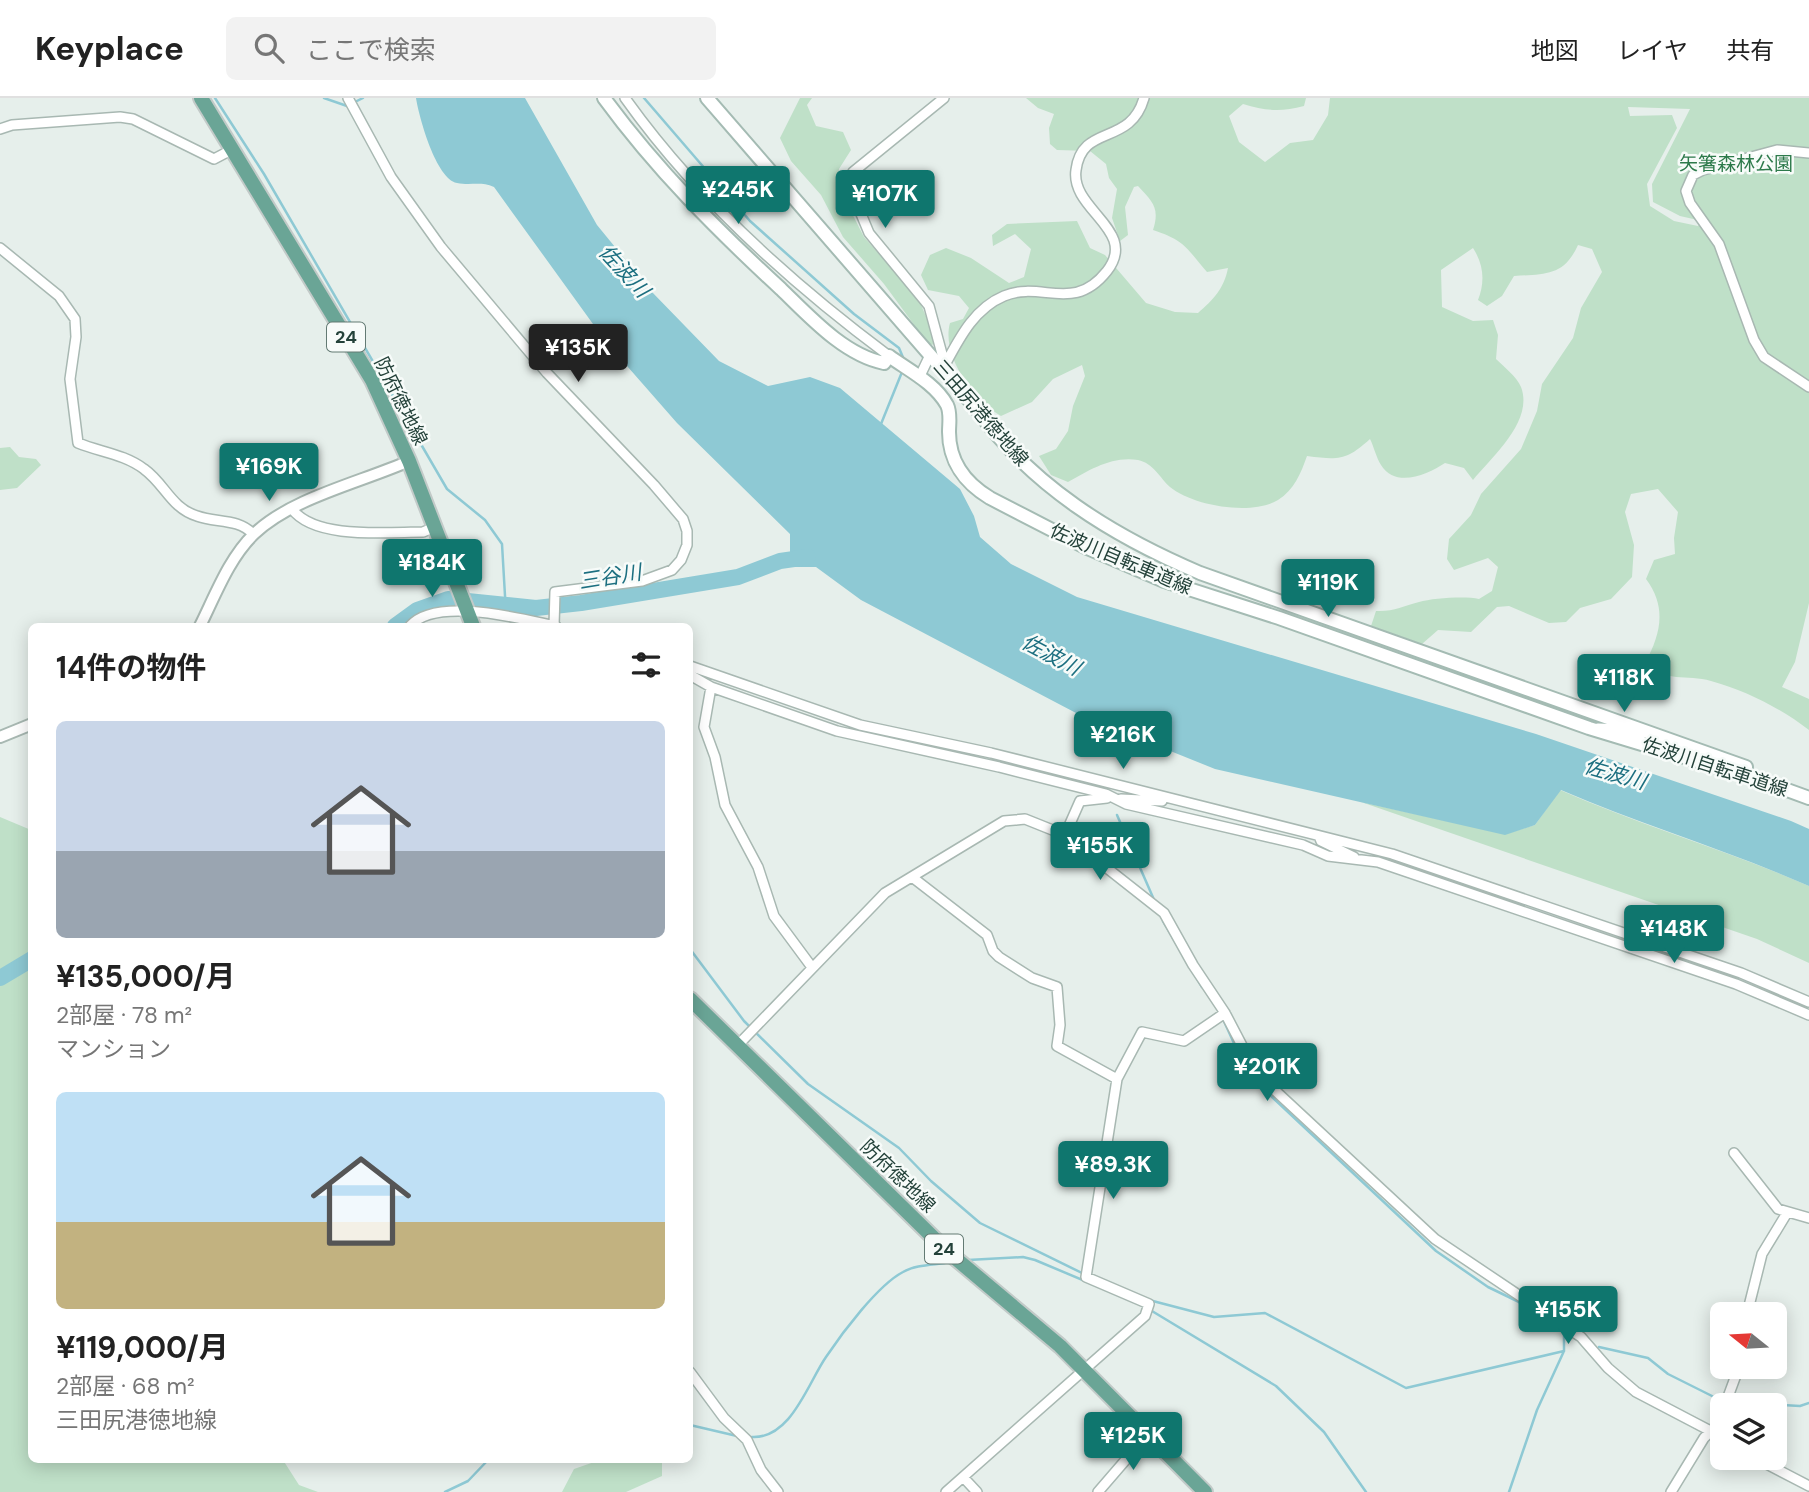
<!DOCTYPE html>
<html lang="ja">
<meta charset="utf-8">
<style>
body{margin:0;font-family:"DM Sans","Noto Sans JP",sans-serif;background:#f2f2f2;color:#222;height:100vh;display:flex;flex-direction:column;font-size:26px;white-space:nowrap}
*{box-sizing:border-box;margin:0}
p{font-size:23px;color:#767676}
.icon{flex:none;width:38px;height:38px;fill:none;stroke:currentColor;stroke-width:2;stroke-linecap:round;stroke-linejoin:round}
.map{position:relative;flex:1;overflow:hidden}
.details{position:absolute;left:28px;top:525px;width:665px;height:840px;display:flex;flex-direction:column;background:#fff;border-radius:10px;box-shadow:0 4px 18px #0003}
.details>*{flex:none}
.needle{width:46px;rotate:288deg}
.controls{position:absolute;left:1710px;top:1204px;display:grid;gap:14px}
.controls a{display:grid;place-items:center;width:77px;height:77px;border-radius:10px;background:#fff;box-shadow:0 4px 18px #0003;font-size:35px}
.price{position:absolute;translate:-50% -60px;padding:0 16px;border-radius:7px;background:#0f766e;color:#fff;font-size:23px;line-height:46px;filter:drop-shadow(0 2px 4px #0008)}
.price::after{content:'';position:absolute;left:50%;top:42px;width:21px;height:16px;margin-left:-10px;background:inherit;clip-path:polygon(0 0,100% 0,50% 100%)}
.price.on{background:#222;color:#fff}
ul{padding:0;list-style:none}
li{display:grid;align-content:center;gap:14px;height:371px;padding:0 28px}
li span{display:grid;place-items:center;height:217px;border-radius:10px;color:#555}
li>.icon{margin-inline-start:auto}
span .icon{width:126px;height:126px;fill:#fffc;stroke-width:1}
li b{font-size:30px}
h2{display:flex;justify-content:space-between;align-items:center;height:84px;padding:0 28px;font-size:30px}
header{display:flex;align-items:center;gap:42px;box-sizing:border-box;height:98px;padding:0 35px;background:#fff;border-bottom:2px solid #e0e0e0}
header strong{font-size:33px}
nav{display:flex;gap:38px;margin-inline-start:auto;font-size:24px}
.search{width:490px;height:63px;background:#f2f2f2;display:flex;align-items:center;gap:18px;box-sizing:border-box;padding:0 24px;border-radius:10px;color:#767676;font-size:26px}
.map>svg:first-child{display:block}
.green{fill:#bfe0c8;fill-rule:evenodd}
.water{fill:#8ec9d4}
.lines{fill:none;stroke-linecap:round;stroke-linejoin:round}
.stream{stroke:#8ec9d4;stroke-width:2.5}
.river{stroke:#8ec9d4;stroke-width:16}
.minor-casing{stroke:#a8b8b2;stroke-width:12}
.tertiary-casing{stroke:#a8b8b2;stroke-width:14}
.secondary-casing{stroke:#a4bbb3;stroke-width:16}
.primary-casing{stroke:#c2cac8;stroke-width:18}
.minor{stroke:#fff;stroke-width:9}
.tertiary{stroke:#fff;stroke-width:10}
.secondary{stroke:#fff;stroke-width:12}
.primary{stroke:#6aa596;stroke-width:14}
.labels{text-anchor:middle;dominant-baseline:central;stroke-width:5;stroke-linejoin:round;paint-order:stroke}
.shield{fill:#f7fbf9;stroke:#637a73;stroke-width:2}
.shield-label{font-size:18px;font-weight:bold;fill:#24423a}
.park-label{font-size:19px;fill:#2d7a4b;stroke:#f7fbf9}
.street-label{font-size:19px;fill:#24423a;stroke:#f7fbf9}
.water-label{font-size:21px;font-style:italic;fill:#1c6f80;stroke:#f7fbf9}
</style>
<header>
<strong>Keyplace</strong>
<div class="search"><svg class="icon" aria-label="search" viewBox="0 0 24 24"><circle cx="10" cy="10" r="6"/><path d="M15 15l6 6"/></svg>ここで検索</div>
<nav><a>地図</a><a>レイヤ</a><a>共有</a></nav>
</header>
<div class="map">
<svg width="1809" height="1394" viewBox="0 0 1809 1394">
<rect width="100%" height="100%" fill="#e6efeb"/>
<path class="green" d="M800,0H812L807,7L816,28L843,34L851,52L839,71L838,88L864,139L918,200L938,246L929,247L884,186L843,139L821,97L791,63L780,40Z
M1026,0H1306L1304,8C1281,14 1266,13 1243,6L1229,18L1239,44L1265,64L1290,45L1313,42L1328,17L1330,0H1809V505L1795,564L1782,589L1809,601V632C1780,610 1747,593 1711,583C1687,576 1664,585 1645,565C1661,536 1667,509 1646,481L1654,462L1675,456L1674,440L1678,414L1658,391L1631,396L1625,414L1634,447L1632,479L1611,501L1580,510L1566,524L1549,525L1509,508L1497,509L1471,534L1438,532L1422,546L1371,528L1376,513C1393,514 1403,508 1419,504C1433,500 1466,498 1479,501L1492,493L1498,469L1488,460L1454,472L1447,461L1449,441L1471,417L1481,396L1521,351L1537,313L1542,286L1573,240L1581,210L1602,174L1592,151L1578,147C1564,178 1546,176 1514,178L1502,198L1487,208L1478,202C1485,184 1484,167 1473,150L1441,172L1442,209L1473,223L1493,222L1498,237L1496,261C1504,269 1517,279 1521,289C1534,323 1492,359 1473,382L1464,370L1445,365C1428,376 1396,391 1381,367C1376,359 1374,349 1370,341C1346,363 1338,362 1307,358C1301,375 1294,392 1278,402C1252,418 1193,408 1170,389C1160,380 1153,365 1138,362C1111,358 1090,372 1068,384L1051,377L1039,358L1056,351L1068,333L1073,308L1085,278L1082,267L1053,281L1032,304L1001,318C973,302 941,257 950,225L963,221L969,210L959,198L928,192L921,177L930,157L946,150L971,160L1009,185L1024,179L1031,151L1015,136L993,148L992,137L1007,126L1077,123L1090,150L1105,157L1146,205L1175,214L1198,215C1213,202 1224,191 1228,170L1207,174C1186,150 1186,143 1153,132C1160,110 1153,104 1138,88L1134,89L1125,109L1128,137L1120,143L1112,120L1117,91L1109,80L1106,66L1090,53L1057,52L1050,46L1049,30L1054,16L1038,10ZM1628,9L1690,11L1652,86L1653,104L1680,118L1702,123L1698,128L1674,123L1650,108L1647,86L1677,30L1672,17L1630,18Z
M10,349L19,359L36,361L41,367L17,390L0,392V350Z
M1560,692C1642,728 1727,752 1809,788V865L1757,841L1361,704L1505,736L1535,727Z
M0,719L31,732L32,1362H283L299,1387L318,1394H0Z
M600,1362H662V1378L626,1394H562L574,1371Z"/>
<path class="water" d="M416,0H525L597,127L651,193L719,263L768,288L810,279L840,290L960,391L974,418L980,439L1011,466L1077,499L1536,636L1791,723L1809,731V788C1727,752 1642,727 1561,692L1535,727L1505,737L1215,671L1076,615L861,502L816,469H790V436L677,325L606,244L494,89C480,83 471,88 457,85C436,81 419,19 416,0Z"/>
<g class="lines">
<path class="stream" d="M215,0L264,76L447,391L485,422L502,446L506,515
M324,0L347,8L363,0
M644,0L750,123L854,216L899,250L905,264
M881,326L902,274
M1117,717L1155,804
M1163,823L1202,889
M690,851L744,923L808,986L899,1050L931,1083L980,1125L1084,1176
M1223,921L1237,952L1271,998L1436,1153L1488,1189L1517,1203L1576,1241
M968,1162L1023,1159L1035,1162L1142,1207L1276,1288L1324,1334L1366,1394
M1149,1202L1214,1219L1265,1215L1406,1290L1564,1253
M1599,1249L1648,1260L1668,1276L1722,1303
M1729,1304L1800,1308L1809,1305
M690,1327L737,1338
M752,1339C791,1341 808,1285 826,1259C842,1235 878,1187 903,1174C915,1167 931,1167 945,1165
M445,1394L468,1383L488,1362
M1509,1394L1537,1312L1564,1253V1235"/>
<path class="river" d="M395,528L417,512L448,501L536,510L581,505L738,479L780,463L808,459
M0,880L32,861"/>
<g class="minor-casing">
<path id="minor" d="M348,0L391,79L441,149L547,275L654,387L683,421L687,433V447L681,462L672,472L642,483L555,494L554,528
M625,0C696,100 791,185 889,258
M944,0L853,74L849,87L869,135L929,208L945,267
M0,31L12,27L120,19L133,21L214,61L233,51
M1809,55L1777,52L1703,72L1693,77L1686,93L1690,105L1719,146L1754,242L1764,259L1809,289
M0,150L59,198L75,221L76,239L70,281L78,345C100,354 124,356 144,371C165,386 171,410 197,418C216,425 238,420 253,436
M946,265C960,239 975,210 1004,198C1042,182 1073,216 1107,173C1139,132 1070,112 1076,72C1082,25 1130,49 1144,0
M919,280L930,257
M292,411C315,442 388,434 423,434L435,429
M410,528C436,498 521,521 556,528
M690,568L860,627L991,655L1392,756L1741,875L1809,904
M690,577L711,589L837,633L999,669L1106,696L1126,706L1303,747L1328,758L1378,764L1736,886L1809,917
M711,589L704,629L715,659L725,707L758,769L774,818L811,868
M1598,630L1622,631L1641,642
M1121,701L1162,703
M1065,737L1080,703L1107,700
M1319,738L1321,743L1354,759
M912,779L987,837L993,853L999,859L1032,880L1057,889L1060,927L1057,948L1117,981L1086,1179L1149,1206L1145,1218L946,1394
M737,948L885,795L1004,723L1025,721L1065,737L1164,815L1193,867L1225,915L1248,959L1267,985L1435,1141L1581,1239L1608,1270L1636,1294L1722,1339
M1117,981L1142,934L1184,943L1225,915
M1734,1055L1778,1111L1809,1120
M1747,1216L1762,1156L1787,1115
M690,1274L724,1320L747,1342L761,1372L778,1394
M1725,1307L1739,1269
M1755,1360L1809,1388
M963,1379L977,1394
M1098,1394L1148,1336
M1671,1394L1704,1340L1716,1328L1722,1314"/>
</g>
<g class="tertiary-casing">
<path id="tertiary" d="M200,528C215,498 229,460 254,436C291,400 362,384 409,363
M0,639L32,626"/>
</g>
<g class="secondary-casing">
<path id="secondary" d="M604,0C656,71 717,132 781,191C809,218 844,257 884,265L889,258C908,272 935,285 947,307C951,315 949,325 949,334C949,363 965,385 990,400L1085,449L1164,483L1279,520L1589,630L1757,681L1809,700
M707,0L976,310C1031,388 1113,438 1200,475L1746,669"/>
</g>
<g class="primary-casing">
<path id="primary" d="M201,0L372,282L409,363L473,528
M690,901L948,1154L1060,1248L1205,1394"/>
</g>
<use href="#minor" class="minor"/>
<use href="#tertiary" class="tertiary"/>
<use href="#secondary" class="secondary"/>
<use href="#primary" class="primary"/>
</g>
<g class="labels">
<g class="shield">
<rect x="327" y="224.5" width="38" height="29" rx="5"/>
<rect x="925" y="1136.5" width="38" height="29" rx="5"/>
</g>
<g class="shield-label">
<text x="346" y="239">24</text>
<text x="944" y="1151">24</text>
</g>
<g class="park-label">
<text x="1736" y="65">矢箸森林公園</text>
</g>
<g class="street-label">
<text transform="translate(401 303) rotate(64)">防府徳地線</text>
<text transform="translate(981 315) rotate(49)">三田尻港徳地線</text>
<text transform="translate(1121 461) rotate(23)">佐波川自転車道線</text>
<text transform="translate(1715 669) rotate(18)">佐波川自転車道線</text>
<text transform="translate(898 1078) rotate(44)">防府徳地線</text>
</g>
<g class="water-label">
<text transform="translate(624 173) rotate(47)">佐波川</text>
<text transform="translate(610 479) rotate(-9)">三谷川</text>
<text transform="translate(1051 557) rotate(28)">佐波川</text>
<text transform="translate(1615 676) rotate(16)">佐波川</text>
</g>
</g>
</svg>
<div class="controls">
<a><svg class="needle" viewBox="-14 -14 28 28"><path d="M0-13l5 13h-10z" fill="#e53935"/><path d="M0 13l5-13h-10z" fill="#767676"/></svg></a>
<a><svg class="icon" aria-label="layers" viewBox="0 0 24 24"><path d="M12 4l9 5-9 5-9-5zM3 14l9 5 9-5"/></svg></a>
</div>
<b class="price" style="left:738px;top:128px">¥245K</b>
<b class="price" style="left:885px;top:132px">¥107K</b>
<b class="price on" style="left:578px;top:286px">¥135K</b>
<b class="price" style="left:269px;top:405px">¥169K</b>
<b class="price" style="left:432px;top:501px">¥184K</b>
<b class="price" style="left:1328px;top:521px">¥119K</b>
<b class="price" style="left:1624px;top:616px">¥118K</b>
<b class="price" style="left:1123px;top:673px">¥216K</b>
<b class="price" style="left:1100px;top:784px">¥155K</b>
<b class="price" style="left:1674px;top:867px">¥148K</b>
<b class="price" style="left:1267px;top:1005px">¥201K</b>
<b class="price" style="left:1113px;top:1103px">¥89.3K</b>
<b class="price" style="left:1568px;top:1248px">¥155K</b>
<b class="price" style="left:1133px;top:1374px">¥125K</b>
<section class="details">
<h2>14件の物件<svg class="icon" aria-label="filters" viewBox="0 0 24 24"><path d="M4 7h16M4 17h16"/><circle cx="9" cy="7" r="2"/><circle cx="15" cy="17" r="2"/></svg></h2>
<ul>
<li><span style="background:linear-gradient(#c9d6e8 60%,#9aa5b1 0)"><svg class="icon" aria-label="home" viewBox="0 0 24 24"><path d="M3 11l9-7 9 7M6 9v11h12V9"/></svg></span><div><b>¥135,000/月</b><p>2部屋 · 78 m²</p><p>マンション</p></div></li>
<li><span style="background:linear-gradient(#bfe0f5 60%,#c2b280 0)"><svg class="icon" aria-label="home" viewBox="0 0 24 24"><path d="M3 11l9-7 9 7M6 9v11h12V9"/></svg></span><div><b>¥119,000/月</b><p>2部屋 · 68 m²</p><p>三田尻港徳地線</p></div></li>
</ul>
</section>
</div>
